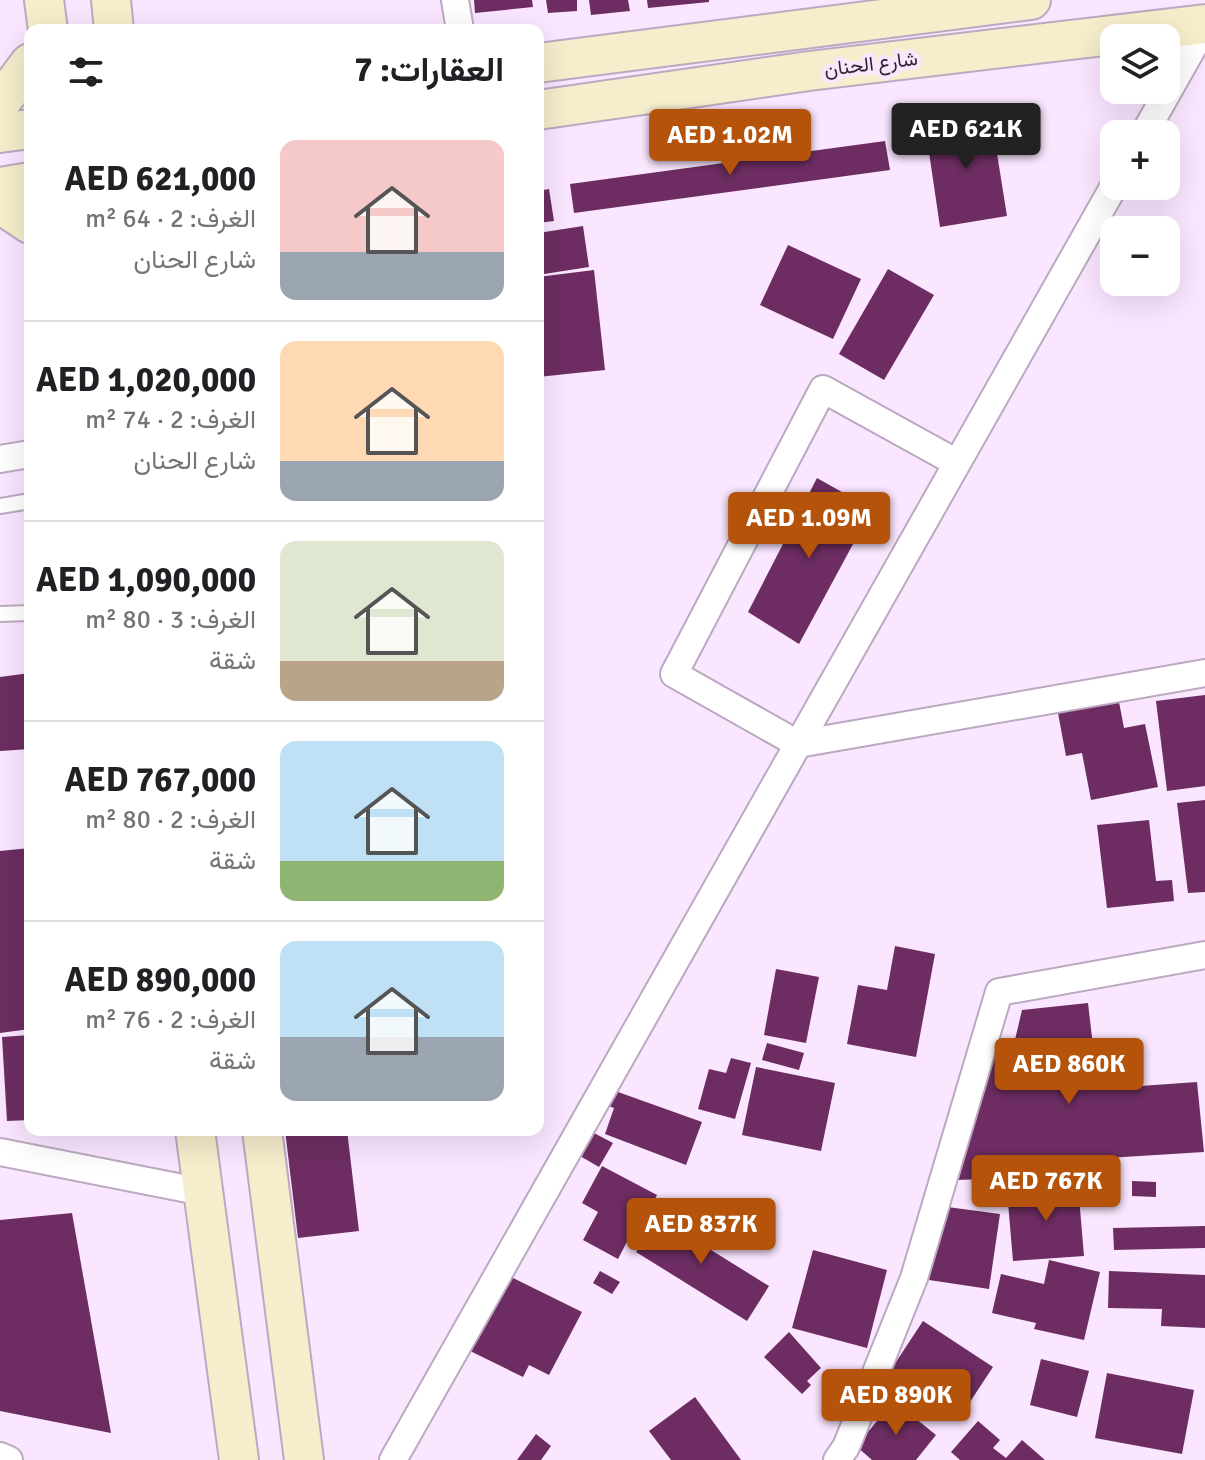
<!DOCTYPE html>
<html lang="ar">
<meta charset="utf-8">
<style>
body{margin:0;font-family:Signika,Vazirmatn,sans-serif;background:#f2f2f2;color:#202124;direction:rtl;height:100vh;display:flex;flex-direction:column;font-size:30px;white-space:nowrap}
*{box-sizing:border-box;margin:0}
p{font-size:26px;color:#757577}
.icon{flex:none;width:44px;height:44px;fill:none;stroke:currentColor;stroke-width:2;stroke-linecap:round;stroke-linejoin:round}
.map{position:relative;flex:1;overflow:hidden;direction:ltr}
.drawer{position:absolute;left:24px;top:24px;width:520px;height:1112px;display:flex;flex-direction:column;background:#fff;border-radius:16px;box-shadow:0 8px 32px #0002;direction:rtl}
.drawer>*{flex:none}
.tools{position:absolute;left:1100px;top:24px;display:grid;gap:16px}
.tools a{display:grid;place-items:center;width:80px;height:80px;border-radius:16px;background:#fff;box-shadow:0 8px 32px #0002;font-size:40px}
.price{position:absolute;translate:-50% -68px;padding:0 18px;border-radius:8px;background:#b45309;color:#fff;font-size:26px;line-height:52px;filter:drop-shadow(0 2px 4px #0008)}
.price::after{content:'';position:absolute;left:50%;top:48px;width:24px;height:18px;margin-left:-12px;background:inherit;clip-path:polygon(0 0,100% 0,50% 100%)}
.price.current{background:#222;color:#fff}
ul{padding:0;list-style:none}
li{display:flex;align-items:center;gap:24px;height:200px;padding:0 40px}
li+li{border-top:2px solid #e0e0e0}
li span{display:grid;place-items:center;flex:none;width:224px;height:160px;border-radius:16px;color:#555}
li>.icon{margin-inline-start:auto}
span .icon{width:96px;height:96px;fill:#fffc;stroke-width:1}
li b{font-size:34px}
h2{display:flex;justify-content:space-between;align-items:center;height:96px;padding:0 40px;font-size:34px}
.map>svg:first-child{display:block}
.building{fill:#6d2d62}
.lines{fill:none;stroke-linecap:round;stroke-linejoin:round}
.lane-casing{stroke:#bca9c1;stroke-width:18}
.street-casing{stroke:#bca9c1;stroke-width:30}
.secondary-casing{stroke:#bca9c1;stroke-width:42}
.lane{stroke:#fff;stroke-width:14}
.street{stroke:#fff;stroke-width:26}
.secondary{stroke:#f6edcc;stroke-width:38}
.labels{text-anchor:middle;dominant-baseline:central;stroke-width:8;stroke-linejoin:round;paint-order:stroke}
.street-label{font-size:20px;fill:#2d262f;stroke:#fae6ff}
</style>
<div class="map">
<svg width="1205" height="1460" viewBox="0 0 1205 1460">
<rect width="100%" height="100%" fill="#fae6ff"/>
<path class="building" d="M474,0H532L533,7L475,13Z
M546,0H577V11L548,13Z
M589,0H628L630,11L591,15Z
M647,0H709V2L648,8Z
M991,116L1007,216L940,227L925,125Z
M885,141L890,170L574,213L570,184Z
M549,189L554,221L538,223V191Z
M583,226L589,267L544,274L538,233Z
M788,245L861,279L833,339L760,305Z
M888,269L934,295L884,380L839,354Z
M594,270L605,370L538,377V277Z
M817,478L872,509L799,644L748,612Z
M30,673V749L0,751V677Z
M1205,695V786L1167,791L1156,701Z
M1119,702L1124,728L1145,724L1158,787L1091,800L1082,753L1066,756L1058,713Z
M1205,800V892L1188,893L1177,803Z
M1149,820L1156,881L1172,880L1174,901L1107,908L1097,825Z
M30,848V1029L0,1033V851Z
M895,946L935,954L916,1057L847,1044L858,985L887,990Z
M776,969L819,977L806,1043L764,1035Z
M1088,1003L1098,1089L1197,1082L1204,1152L1075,1160L1065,1176L956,1180L995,1044H1014L1022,1010Z
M30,1035V1120L7,1121L2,1037Z
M767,1043L804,1053L799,1070L762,1060Z
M731,1058L751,1063L735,1119L698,1109L709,1069L726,1073Z
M756,1067L835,1083L821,1151L742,1135Z
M604,1087L702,1122L686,1165L605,1134L614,1108L598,1102Z
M285,1130H347L359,1231L298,1238Z
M594,1133L613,1143L599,1167L580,1156Z
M602,1166L657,1195L637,1235L632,1232L618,1259L583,1240L598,1212L582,1203Z
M1132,1181L1156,1182V1197L1132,1196Z
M1078,1185L1084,1256L1013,1261L1007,1191Z
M940,1206L1000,1214L989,1289L929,1280Z
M664,1207L689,1221L682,1232L769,1286L747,1321L636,1252Z
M72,1213L111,1433L0,1411V1220Z
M1205,1226V1248L1114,1250L1113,1228Z
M813,1250L887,1270L867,1348L792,1328Z
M1049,1260L1100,1272L1084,1340L1034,1329L1036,1323L992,1313L1001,1274L1044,1284Z
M600,1271L620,1282L612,1294L593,1283Z
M1109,1271L1205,1275V1328L1161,1326L1162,1309L1108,1308Z
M501,1272L582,1312L549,1375L529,1365L523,1377L464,1348Z
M923,1321L993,1367L958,1420L888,1374Z
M789,1332L821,1368L807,1381L811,1385L802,1394L764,1357Z
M1041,1359L1089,1371L1077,1417L1030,1405Z
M1107,1373L1194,1390L1182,1454L1095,1438Z
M695,1397L741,1460H671L649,1431Z
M894,1401L936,1435L916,1460H872L856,1446Z
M978,1421L1000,1440L993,1448L1006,1458L1022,1440L1045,1460H960L951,1452Z
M536,1434L551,1446L541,1460H517Z"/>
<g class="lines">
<g class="lane-casing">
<path id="lane" d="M0,506L30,501
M0,614L30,613"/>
</g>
<g class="street-casing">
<path id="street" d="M455,0L460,30
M1144,134L1205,26
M0,459L30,454
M957,463L823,389L674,674L798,744L1205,673
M0,1152L203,1192
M0,1456L9,1460
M393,1460L1114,186
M837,1460L846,1447L914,1278L999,992L1205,955"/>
</g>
<g class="secondary-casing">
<path id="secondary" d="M44,0L48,30
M111,0L114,30
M538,63L1031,0
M0,103L30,63
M538,110L809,71L1205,24
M0,133L30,129
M0,187L30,182
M0,204L30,224
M195,1130L239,1460
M262,1130L304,1460"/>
</g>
<use href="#lane" class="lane"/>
<use href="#street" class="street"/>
<use href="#secondary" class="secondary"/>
</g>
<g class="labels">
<g class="street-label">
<text transform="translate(871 64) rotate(-7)">شارع الحنان</text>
</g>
</g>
</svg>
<div class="tools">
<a><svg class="icon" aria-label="layers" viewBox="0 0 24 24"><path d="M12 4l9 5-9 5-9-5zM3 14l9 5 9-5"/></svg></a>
<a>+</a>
<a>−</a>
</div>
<b class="price current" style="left:966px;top:171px">AED 621K</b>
<b class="price" style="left:730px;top:177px">AED 1.02M</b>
<b class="price" style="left:809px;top:560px">AED 1.09M</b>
<b class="price" style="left:1069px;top:1106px">AED 860K</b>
<b class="price" style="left:1046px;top:1223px">AED 767K</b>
<b class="price" style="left:701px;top:1266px">AED 837K</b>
<b class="price" style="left:896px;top:1437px">AED 890K</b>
<section class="drawer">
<h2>العقارات: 7<svg class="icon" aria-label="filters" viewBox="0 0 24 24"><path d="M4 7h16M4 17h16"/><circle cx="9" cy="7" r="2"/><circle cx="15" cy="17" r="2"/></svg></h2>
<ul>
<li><span style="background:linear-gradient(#f6c9c9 70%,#9aa5b1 0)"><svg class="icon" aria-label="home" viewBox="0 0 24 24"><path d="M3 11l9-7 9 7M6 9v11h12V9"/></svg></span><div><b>AED 621,000</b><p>الغرف: 2 · 64 m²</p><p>شارع الحنان</p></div></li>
<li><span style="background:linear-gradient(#ffd9b3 75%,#9aa5b1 0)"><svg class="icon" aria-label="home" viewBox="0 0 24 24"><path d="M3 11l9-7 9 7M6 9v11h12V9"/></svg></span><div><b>AED 1,020,000</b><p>الغرف: 2 · 74 m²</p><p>شارع الحنان</p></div></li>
<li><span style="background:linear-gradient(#dfe7d0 75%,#b9a48a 0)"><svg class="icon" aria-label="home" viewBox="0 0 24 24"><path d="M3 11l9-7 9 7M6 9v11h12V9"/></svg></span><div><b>AED 1,090,000</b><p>الغرف: 3 · 80 m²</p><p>شقة</p></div></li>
<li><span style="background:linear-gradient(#bfe0f5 75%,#8fb573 0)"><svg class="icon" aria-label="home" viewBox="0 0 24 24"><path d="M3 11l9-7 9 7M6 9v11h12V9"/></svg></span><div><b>AED 767,000</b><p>الغرف: 2 · 80 m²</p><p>شقة</p></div></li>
<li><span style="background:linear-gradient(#bfe0f5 60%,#9aa5b1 0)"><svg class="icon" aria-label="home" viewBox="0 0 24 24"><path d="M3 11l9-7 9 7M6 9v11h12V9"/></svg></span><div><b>AED 890,000</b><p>الغرف: 2 · 76 m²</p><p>شقة</p></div></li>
</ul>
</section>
</div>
